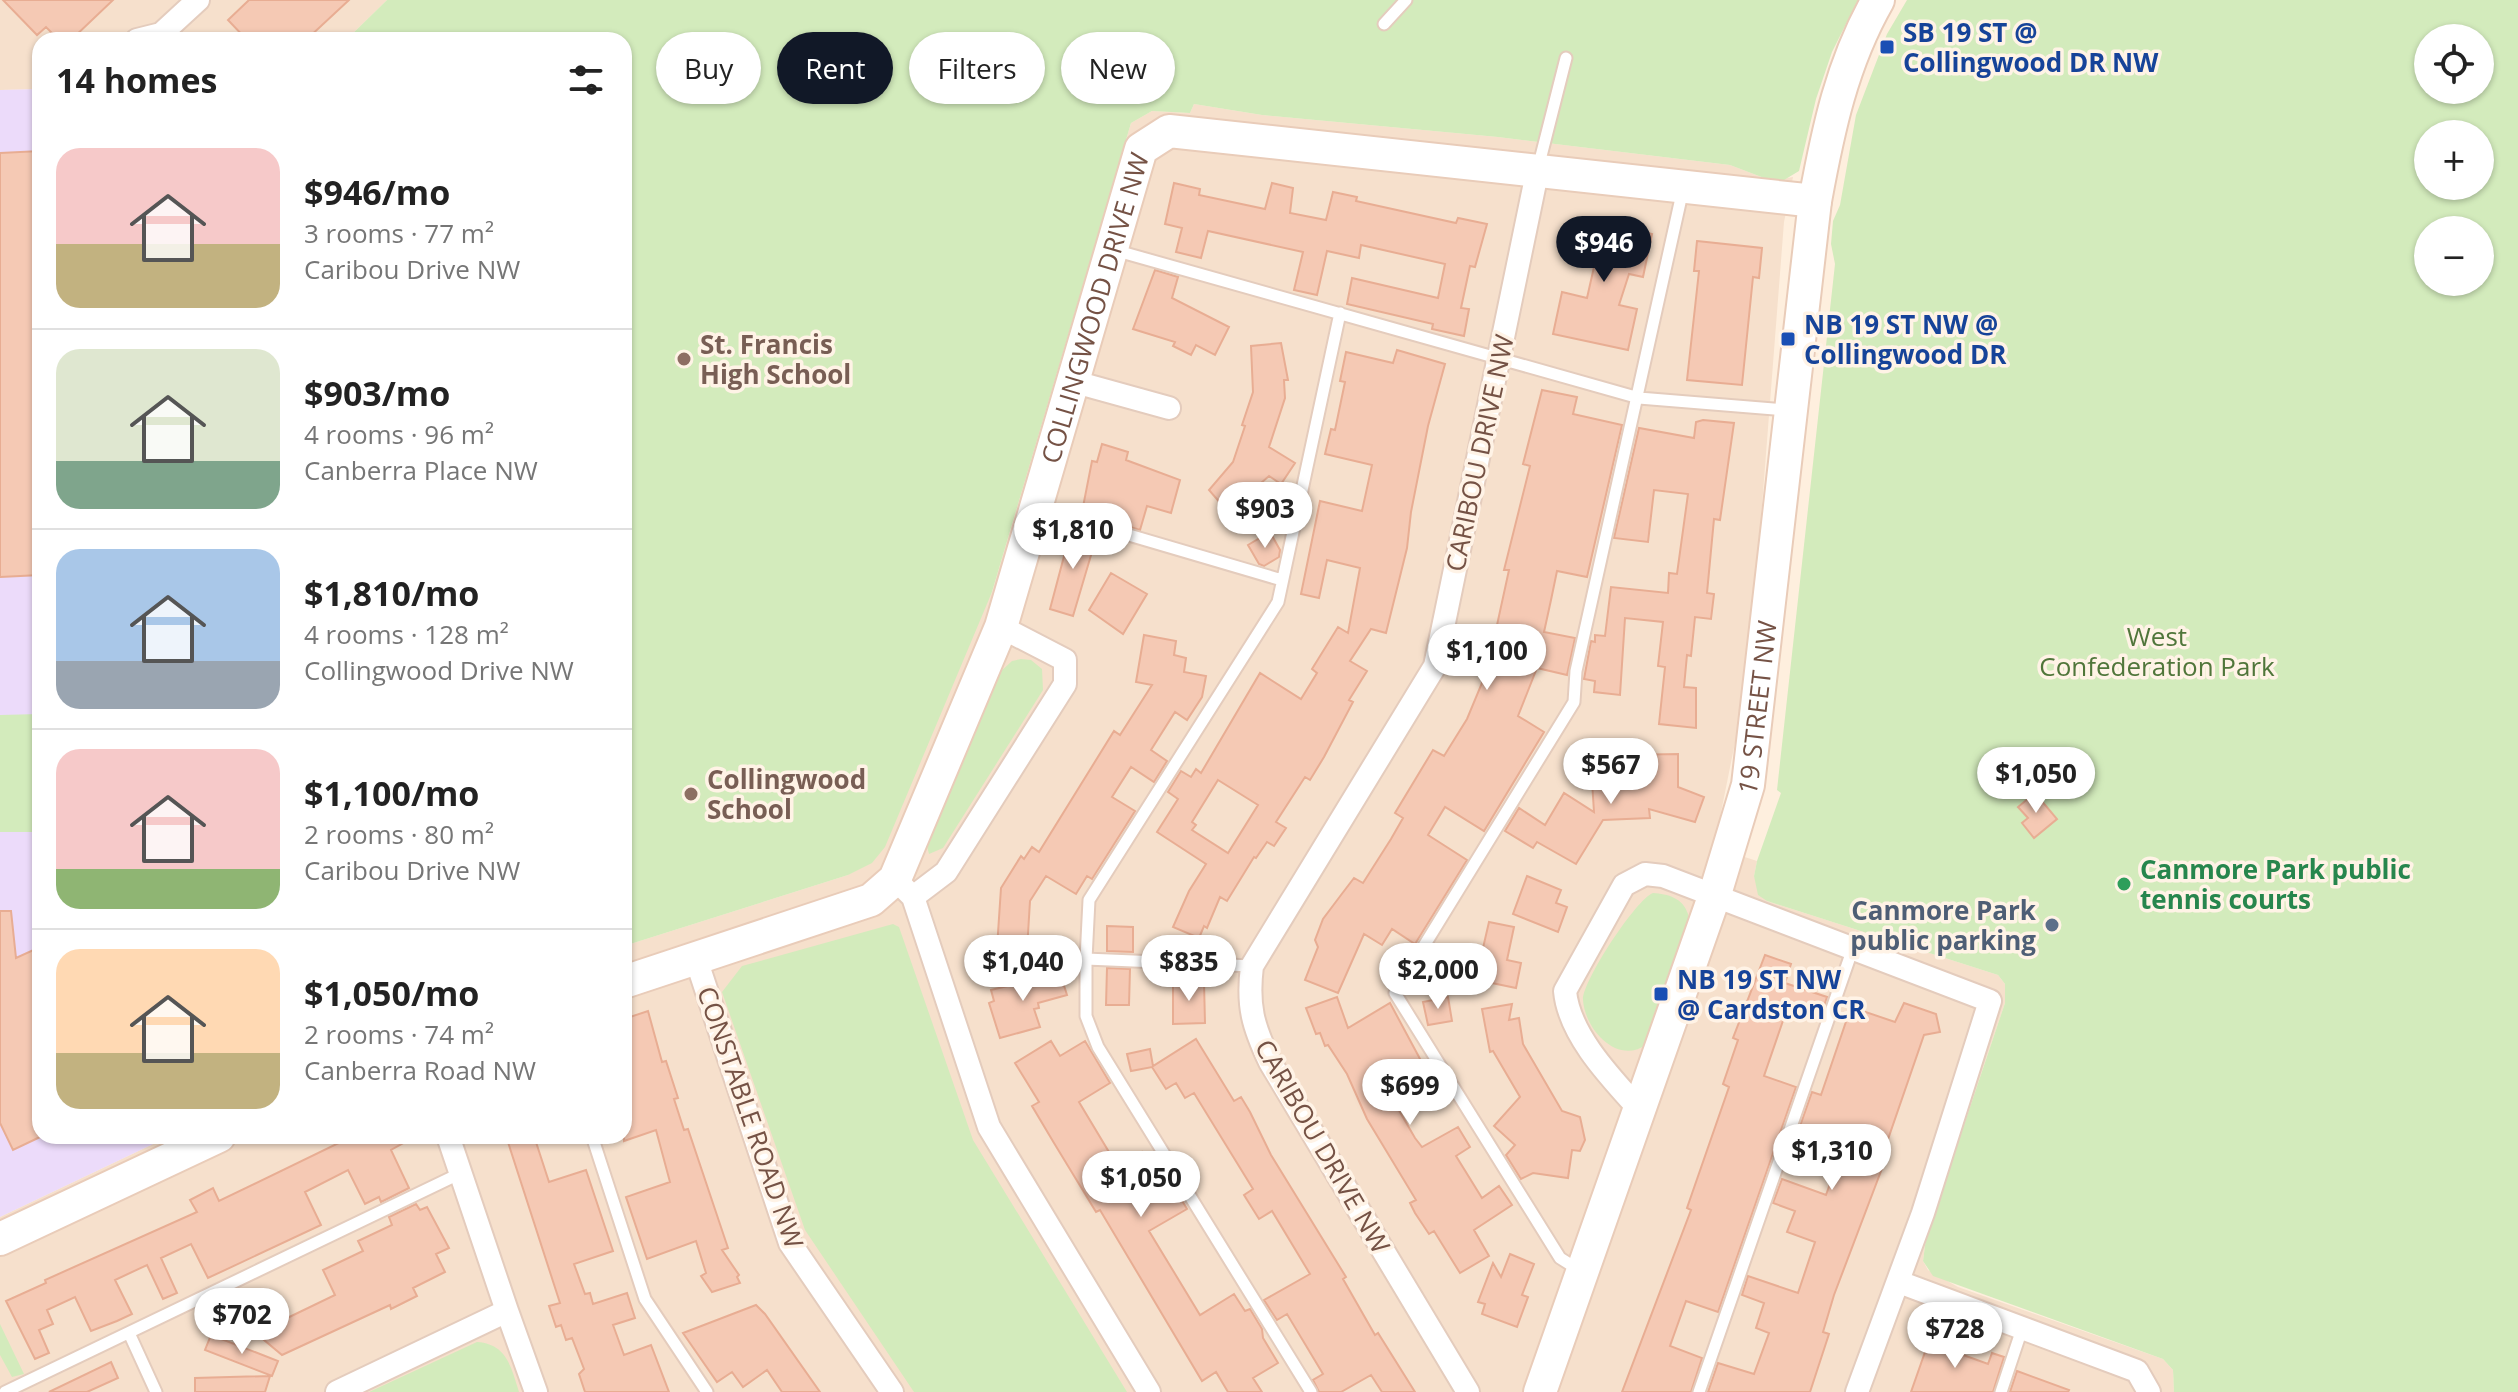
<!DOCTYPE html>
<meta charset="utf-8">
<style>
body{margin:0;font-family:"Open Sans",sans-serif;background:#f6f6f6;color:#222;height:100vh;display:flex;flex-direction:column;font-size:30px;white-space:nowrap}
*{box-sizing:border-box;margin:0}
p{font-size:26px;color:#767676}
.icon{flex:none;width:44px;height:44px;fill:none;stroke:currentColor;stroke-width:2;stroke-linecap:round;stroke-linejoin:round}
.map{position:relative;flex:1;overflow:hidden}
.panel{position:absolute;left:32px;top:32px;width:600px;height:1112px;display:flex;flex-direction:column;background:#fff;border-radius:24px;box-shadow:0 2px 6px #0004}
.panel>*{flex:none}
.banner{position:absolute;left:656px;top:32px;width:760px;height:72px;display:flex;gap:16px}
.controls{position:absolute;left:2414px;top:24px;display:grid;gap:16px}
.controls a{display:grid;place-items:center;width:80px;height:80px;border-radius:50%;background:#fff;box-shadow:0 2px 6px #0004;font-size:40px}
.price{position:absolute;translate:-50% -68px;padding:0 18px;border-radius:28px;background:#fff;color:#222;font-size:26px;line-height:52px;filter:drop-shadow(0 2px 4px #0008)}
.price::after{content:'';position:absolute;left:50%;top:48px;width:24px;height:18px;margin-left:-12px;background:inherit;clip-path:polygon(0 0,100% 0,50% 100%)}
.price.on{background:#111827;color:#fff}
ul{padding:0;list-style:none}
li{display:flex;align-items:center;gap:24px;height:200px;padding:0 24px}
li+li{border-top:2px solid #e0e0e0}
li span{display:grid;place-items:center;flex:none;width:224px;height:160px;border-radius:24px;color:#555}
li>.icon{margin-inline-start:auto}
span .icon{width:96px;height:96px;fill:#fffc;stroke-width:1}
li b{font-size:34px}
h2{display:flex;justify-content:space-between;align-items:center;height:96px;padding:0 24px;font-size:34px}
.tag{padding:0 28px;border-radius:36px;background:#fff;box-shadow:0 2px 6px #0004;font-size:28px;line-height:72px}
.tag.on{background:#111827;color:#fff}
.map>svg:first-child{display:block}
.residential{fill:#f6e0cc}
.education{fill:#ecdbfa}
.green{fill:#d3ebbc;fill-rule:evenodd}
.building{fill:#f5c9b4;stroke:#e8ad93;stroke-width:2;fill-rule:evenodd}
.lines{fill:none;stroke-linecap:round;stroke-linejoin:round}
.lane-casing{stroke:#e4ccbd;stroke-width:15}
.street-casing{stroke:#e4ccbd;stroke-width:26}
.secondary-casing{stroke:#e9ccb9;stroke-width:36}
.lane{stroke:#fff;stroke-width:11}
.street{stroke:#fff;stroke-width:22}
.secondary{stroke:#fff;stroke-width:32}
.transit-dot{fill:#1a4fb4;stroke:#fff3e6;stroke-width:3}
.education-dot{fill:#8d6e63;stroke:#fff3e6;stroke-width:3}
.leisure-dot{fill:#2e9e5b;stroke:#fff3e6;stroke-width:3}
.service-dot{fill:#5c6f8a;stroke:#fff3e6;stroke-width:3}
.labels{text-anchor:middle;dominant-baseline:central;stroke-width:7;stroke-linejoin:round;paint-order:stroke}
.transit-label{font-size:26px;font-weight:bold;fill:#164399;stroke:#fff3e6;text-anchor:start}
.street-label{font-size:26px;fill:#755245;stroke:#fff3e6}
.education-label{font-size:26px;font-weight:bold;fill:#785e54;stroke:#fff3e6;text-anchor:start}
.park-label{font-size:26px;fill:#50763a;stroke:#fff3e6}
.leisure-label{font-size:26px;font-weight:bold;fill:#27864d;stroke:#fff3e6;text-anchor:start}
.service-label{font-size:26px;font-weight:bold;fill:#4e5e75;stroke:#fff3e6;text-anchor:end}
</style>
<div class="map">
<svg width="2518" height="1392" viewBox="0 0 2518 1392">
<rect width="100%" height="100%" fill="#feefde"/>
<path class="residential" d="M0,0H387L346,40H40V89L0,90Z
M1194,104L1262,115L1498,137L1730,165L1772,181L1793,177L1784,222L1749,673L1714,847L1757,861L1754,876L1767,901L1998,975L2005,984V1003L1926,1238L1923,1261L1928,1270L1958,1287L2163,1359L2173,1370L2174,1392H0V1217L170,1136H624V946L848,875L992,592L1131,123L1152,111L1190,113Z"/>
<path class="education" d="M40,89V1136H170L0,1217V90Z"/>
<path class="green" d="M387,0H1858L1832,52L1816,99L1799,171L1784,180L1772,181L1730,165L1498,137L1262,115L1194,104L1190,113L1152,111L1131,123L992,592L885,847L872,863L848,875L624,946V40H346Z
M1907,0H2518V1392H2174L2173,1370L2163,1359L1933,1276L1923,1261L1926,1238L2005,1003V984L1998,975L1767,901L1758,895L1754,876L1757,861L1781,793L1777,790L1835,264L1831,244L1833,221L1840,205L1856,115L1887,34ZM2428,38H2480V90H2428ZM2428,134H2480V186H2428ZM2428,230H2480V282H2428Z
M1021,659L1031,660L1042,669L1043,690L943,848L929,854L926,842L999,673L1012,661Z
M40,714V832H0V715Z
M1653,893C1668,894 1683,898 1688,914C1693,931 1654,1022 1647,1044C1618,1066 1585,1030 1583,1000C1582,982 1636,899 1653,893Z
M893,924L899,927L973,1140L1127,1392H914L805,1230L722,992L742,966Z
M0,1324L24,1374L12,1377L0,1355Z
M477,1342C507,1344 511,1367 519,1392H369Z"/>
<path class="building" d="M3,0H113L71,40H59L46,27L37,35Z
M249,0H349L306,40H247L228,20Z
M40,151V575L0,577V153Z
M1174,183L1200,189L1199,195L1265,209L1272,183L1293,188L1290,213L1326,220L1333,192L1357,197L1356,201L1456,223L1458,218L1487,224L1475,267L1470,266L1461,308L1469,309L1464,336L1432,329L1433,324L1347,304L1352,278L1438,298L1445,264L1361,245L1359,258L1327,251L1317,295L1294,290L1303,252L1208,231L1201,258L1176,252L1182,228L1165,224Z
M1579,218L1652,234L1643,277L1629,274L1619,305L1637,309L1628,350L1553,334L1562,292L1587,298L1594,267L1570,262Z
M1697,241L1762,248L1759,278L1753,277L1742,385L1687,380L1699,271H1694Z
M1155,270L1178,277L1172,298L1229,327L1215,355L1196,345L1191,355L1173,346L1175,342L1133,329Z
M1281,343L1288,380H1284L1285,398L1269,447L1295,463L1281,484L1269,476L1228,512L1209,490L1233,462L1245,426L1242,425L1253,392L1251,346Z
M1397,350L1445,364L1428,426L1411,512L1407,548L1386,633L1371,629L1350,661L1367,671L1349,700L1353,702L1324,757L1310,780L1305,777L1276,822L1286,828L1274,846L1267,842L1256,858L1254,857L1227,901L1220,897L1207,928L1204,926L1199,938L1173,927L1189,891L1206,864L1157,832L1178,799L1168,792L1181,771L1191,777L1196,769L1201,773L1260,673L1301,699L1317,673L1312,669L1338,627L1348,633L1360,568L1327,560L1319,598L1301,594L1320,501L1362,511L1372,465L1325,454L1331,429L1335,430L1345,382L1340,381L1346,352L1393,363ZM1218,780L1258,805L1228,853L1192,830L1196,825L1192,822Z
M1542,390L1577,397L1573,414L1622,425L1587,577L1557,571L1551,600L1544,632L1575,638L1567,675L1537,668L1518,716L1544,732L1484,831L1445,807L1428,835L1467,860L1415,944L1392,929L1382,945L1364,934L1338,993L1305,980L1318,947L1315,940L1323,919L1341,895L1354,878L1363,883L1391,839L1403,818L1395,813L1433,750L1444,756L1467,719L1487,671L1509,570H1504L1530,466L1523,464Z
M1703,420L1734,423L1720,520L1714,519L1707,593L1714,594L1711,619L1695,617L1691,656L1687,655L1684,687L1696,688V728L1659,724L1665,667L1658,666L1663,622L1625,618L1620,695L1594,692L1595,681L1584,679L1591,641L1595,642V635L1605,636L1611,587L1668,593L1669,573L1677,574L1688,494L1654,490L1648,542L1614,538L1639,428L1694,438L1696,422Z
M1102,444L1128,452L1126,460L1180,480L1171,513L1147,506L1140,530L1082,512L1092,461L1097,462Z
M1078,529L1097,535L1073,616L1050,609L1071,530Z
M1270,532L1280,550L1279,557L1264,566L1259,564L1248,545Z
M1111,573L1147,594L1123,634L1089,610Z
M1144,635L1176,641L1174,655L1186,658L1184,672L1206,676L1202,697L1187,720L1175,712L1151,750L1167,761L1154,782L1131,767L1112,797L1135,811L1092,879L1087,876L1076,894L1046,876L1030,901L1027,950L997,948L1001,888L1021,856L1024,859L1032,847L1039,852L1114,731L1120,735L1152,685L1136,682Z
M1678,754V787L1704,797L1695,822L1649,809L1650,818L1603,820L1576,864L1537,842L1533,848L1505,831L1519,808L1545,825L1564,793L1594,812L1592,781L1624,779L1623,755Z
M2035,793L2057,819L2034,838L2022,823L2028,818L2018,807Z
M1527,876L1561,890L1556,903L1567,907L1558,932L1513,914Z
M0,911H11L16,958L40,947V1137L13,1150L0,1123Z
M1489,922L1514,927L1507,960L1521,963L1516,988L1463,977L1469,945L1483,948Z
M1107,926L1133,927V952L1107,951Z
M1765,955L1791,964L1785,983L1827,997L1819,1021L1787,1009L1764,1076L1796,1087L1718,1312L1686,1301L1670,1346L1702,1358L1691,1392H1622L1691,1210L1687,1208L1729,1087L1723,1084L1738,1040L1733,1038Z
M1107,968L1130,969L1129,1005H1106Z
M1060,973L1067,995L1038,1003L1039,1008L1034,1009L1040,1027L1000,1038L989,1003L994,1001L991,990Z
M1173,982H1204L1205,1023L1173,1024Z
M1337,997L1348,1028L1390,1003L1434,1085L1397,1107L1415,1138L1422,1147L1458,1127L1470,1147L1456,1156L1482,1198L1499,1186L1512,1205L1474,1230L1489,1256L1460,1273L1434,1231L1429,1234L1415,1213L1410,1203L1416,1200L1367,1119L1347,1074L1328,1045L1325,1046L1320,1033L1316,1034L1306,1008Z
M1448,997L1452,1021L1428,1025L1423,1002Z
M1904,1003L1936,1014L1940,1032L1924,1035L1885,1148L1889,1150L1834,1295L1823,1332L1829,1334L1810,1392H1708L1718,1363L1754,1374L1769,1333L1756,1328L1764,1303L1742,1295L1748,1276L1798,1293L1815,1242L1787,1232L1795,1211L1773,1203L1782,1179L1826,1195L1837,1164L1792,1149L1812,1092L1821,1095L1851,1007L1895,1022Z
M1512,1004L1509,1020L1519,1018L1523,1044L1562,1111L1580,1117L1585,1140L1580,1151L1572,1150L1568,1178L1533,1173L1521,1179L1506,1155L1515,1145L1494,1126L1520,1097L1493,1051L1490,1052L1482,1009Z
M648,1011L662,1062L666,1061L678,1098L674,1099L684,1130L688,1129L728,1248L722,1250L739,1275L737,1277L740,1283L712,1292L701,1276L706,1273L696,1241L647,1259L626,1197L670,1182L656,1130L624,1141V1019Z
M1196,1039L1234,1101L1241,1097L1250,1112L1271,1155L1346,1277L1343,1279L1375,1335L1378,1333L1415,1392H1382L1371,1375L1341,1392H1319L1313,1380L1323,1374L1287,1314L1277,1320L1264,1300L1310,1274L1272,1211L1259,1219L1244,1195L1253,1189L1194,1093L1185,1098L1176,1083L1166,1089L1152,1067L1131,1071L1127,1054L1150,1049L1153,1066Z
M1051,1041L1060,1056L1085,1041L1110,1083L1079,1102L1118,1167L1142,1152L1166,1191L1174,1187L1187,1209L1149,1231L1200,1315L1234,1294L1245,1311L1250,1309L1262,1329L1263,1338L1278,1363L1253,1378L1262,1392H1228L1216,1372L1202,1381L1100,1210L1096,1212L1054,1143L1032,1106L1039,1102L1015,1063Z
M353,1136H416L391,1150L409,1188L381,1202L379,1197L365,1204L348,1170L305,1192L321,1225L208,1278L191,1244L161,1258L177,1293L163,1299L147,1265L115,1280L132,1314L117,1321L91,1331L75,1297L47,1310L53,1324L39,1330L49,1353L35,1359L6,1301L46,1283L45,1280L197,1212L190,1200L213,1188L219,1201Z
M506,1136H534L549,1182L586,1170L613,1251L574,1264L585,1294L590,1293L593,1304L627,1293L635,1318L613,1325L624,1355L651,1345L669,1392H585L579,1374L584,1369L572,1338L566,1340L561,1325L556,1327L549,1306L560,1303Z
M416,1204L420,1210L427,1207L449,1248L436,1254L445,1272L413,1288L417,1296L391,1309L390,1305L282,1355L227,1309L238,1296L257,1312L261,1306L279,1322L335,1295L323,1270L363,1251L358,1241L392,1225L389,1217Z
M1510,1254L1534,1264L1522,1295L1528,1297L1517,1327L1482,1314L1485,1304L1478,1302L1493,1263L1501,1277Z
M756,1305L765,1314L820,1392H782L767,1370L743,1387L732,1372L717,1382L683,1333Z
M211,1335L278,1361L272,1376L205,1350Z
M1931,1335L1957,1344L1955,1352L1988,1364L1992,1353L2004,1357L1993,1392H1911Z
M111,1362L118,1378L87,1392H49Z
M2017,1371L2069,1390L2068,1392H2010Z
M270,1376L265,1392H195V1378Z"/>
<g class="lines">
<g class="lane-casing">
<path id="lane" d="M1384,24L1406,0
M1538,168L1566,58
M1114,250L1639,398L1787,410
M1037,508L1282,580
M1086,959L1089,900L1278,602L1340,313
M1252,966L1086,959V1016L1098,1047L1311,1392
M592,1136L645,1299L707,1392
M1579,1270L1560,1258L1395,993L1574,702L1576,671L1683,189
M129,1333L156,1392
M5,1392L461,1173
M1699,1392L1853,948
M2001,1392L2022,1329"/>
</g>
<g class="street-casing">
<path id="street" d="M137,40L161,34L198,0
M1075,382L1169,408
M895,879L913,897L989,1127L1149,1392
M913,897L946,872L1065,684V660L1001,627
M696,959L790,1243L892,1392
M1640,1110C1611,1078 1569,1035 1565,991L1624,885L1645,874L1663,876L1990,1001L1923,1213L1857,1392
M448,1136L507,1311
M1899,1282L2137,1371L2149,1392
M337,1392L507,1311L536,1392
M1468,1392L1270,1062C1253,1026 1247,1006 1252,966L1435,666L1537,173"/>
</g>
<g class="secondary-casing">
<g id="secondary">
<path id="s1" d="M624,982L871,900L895,879L1001,627L1141,149L1169,131L1815,201"/>
<path d="M0,1239L219,1136"/>
<path id="s2" d="M1540,1392L1715,894L1748,785L1815,201C1828,130 1842,63 1878,0"/>
</g>
</g>
<use href="#lane" class="lane"/>
<use href="#street" class="street"/>
<use href="#secondary" class="secondary"/>
</g>
<g class="transit-dot">
<rect x="1879" y="39" width="16" height="16" rx="4"/>
<rect x="1780" y="331" width="16" height="16" rx="4"/>
<rect x="1653" y="986" width="16" height="16" rx="4"/>
</g>
<g class="education-dot">
<circle cx="684" cy="359" r="8"/>
<circle cx="691" cy="794" r="8"/>
</g>
<circle class="leisure-dot" cx="2124" cy="884" r="8"/>
<circle class="service-dot" cx="2052" cy="925" r="8"/>
<g class="labels">
<g class="transit-label">
<text x="1903" y="32">SB 19 ST @<tspan x="1903" dy="30">Collingwood DR NW</tspan></text>
<text x="1804" y="324">NB 19 ST NW @<tspan x="1804" dy="30">Collingwood DR</tspan></text>
<text x="1677" y="979">NB 19 ST NW<tspan x="1677" dy="30">@ Cardston CR</tspan></text>
</g>
<g class="street-label">
<text stroke="none"><textPath href="#s1" startOffset="898">COLLINGWOOD DRIVE NW</textPath></text>
<text transform="translate(1479 453) rotate(-78)">CARIBOU DRIVE NW</text>
<text stroke="none"><textPath href="#s2" startOffset="720">19 STREET NW</textPath></text>
<text transform="translate(751 1117) rotate(71)">CONSTABLE ROAD NW</text>
<text transform="translate(1323 1146) rotate(60)">CARIBOU DRIVE NW</text>
</g>
<g class="education-label">
<text x="700" y="344">St. Francis<tspan x="700" dy="30">High School</tspan></text>
<text x="707" y="779">Collingwood<tspan x="707" dy="30">School</tspan></text>
</g>
<g class="park-label">
<text x="2157" y="636">West<tspan x="2157" dy="30">Confederation Park</tspan></text>
</g>
<g class="leisure-label">
<text x="2140" y="869">Canmore Park public<tspan x="2140" dy="30">tennis courts</tspan></text>
</g>
<g class="service-label">
<text x="2036" y="910">Canmore Park<tspan x="2036" dy="30">public parking</tspan></text>
</g>
</g>
</svg>
<div class="controls">
<a><svg class="icon" aria-label="locate" viewBox="0 0 24 24"><circle cx="12" cy="12" r="6"/><path d="M12 2v4M12 18v4M2 12h4M18 12h4"/></svg></a>
<a>+</a>
<a>−</a>
</div>
<b class="price on" style="left:1604px;top:284px">$946</b>
<b class="price" style="left:1265px;top:550px">$903</b>
<b class="price" style="left:1073px;top:571px">$1,810</b>
<b class="price" style="left:1487px;top:692px">$1,100</b>
<b class="price" style="left:1611px;top:806px">$567</b>
<b class="price" style="left:2036px;top:815px">$1,050</b>
<b class="price" style="left:1023px;top:1003px">$1,040</b>
<b class="price" style="left:1189px;top:1003px">$835</b>
<b class="price" style="left:1438px;top:1011px">$2,000</b>
<b class="price" style="left:1410px;top:1127px">$699</b>
<b class="price" style="left:1832px;top:1192px">$1,310</b>
<b class="price" style="left:1141px;top:1219px">$1,050</b>
<b class="price" style="left:242px;top:1356px">$702</b>
<b class="price" style="left:1955px;top:1370px">$728</b>
<div class="banner">
<a class="tag">Buy</a>
<a class="tag on">Rent</a>
<a class="tag">Filters</a>
<a class="tag">New</a>
</div>
<section class="panel">
<h2>14 homes<svg class="icon" aria-label="filters" viewBox="0 0 24 24"><path d="M4 7h16M4 17h16"/><circle cx="9" cy="7" r="2"/><circle cx="15" cy="17" r="2"/></svg></h2>
<ul>
<li><span style="background:linear-gradient(#f6c9c9 60%,#c2b280 0)"><svg class="icon" aria-label="home" viewBox="0 0 24 24"><path d="M3 11l9-7 9 7M6 9v11h12V9"/></svg></span><div><b>$946/mo</b><p>3 rooms · 77 m²</p><p>Caribou Drive NW</p></div></li>
<li><span style="background:linear-gradient(#dfe7d0 70%,#7fa58c 0)"><svg class="icon" aria-label="home" viewBox="0 0 24 24"><path d="M3 11l9-7 9 7M6 9v11h12V9"/></svg></span><div><b>$903/mo</b><p>4 rooms · 96 m²</p><p>Canberra Place NW</p></div></li>
<li><span style="background:linear-gradient(#a9c7e8 70%,#9aa5b1 0)"><svg class="icon" aria-label="home" viewBox="0 0 24 24"><path d="M3 11l9-7 9 7M6 9v11h12V9"/></svg></span><div><b>$1,810/mo</b><p>4 rooms · 128 m²</p><p>Collingwood Drive NW</p></div></li>
<li><span style="background:linear-gradient(#f6c9c9 75%,#8fb573 0)"><svg class="icon" aria-label="home" viewBox="0 0 24 24"><path d="M3 11l9-7 9 7M6 9v11h12V9"/></svg></span><div><b>$1,100/mo</b><p>2 rooms · 80 m²</p><p>Caribou Drive NW</p></div></li>
<li><span style="background:linear-gradient(#ffd9b3 65%,#c2b280 0)"><svg class="icon" aria-label="home" viewBox="0 0 24 24"><path d="M3 11l9-7 9 7M6 9v11h12V9"/></svg></span><div><b>$1,050/mo</b><p>2 rooms · 74 m²</p><p>Canberra Road NW</p></div></li>
</ul>
</section>
</div>
